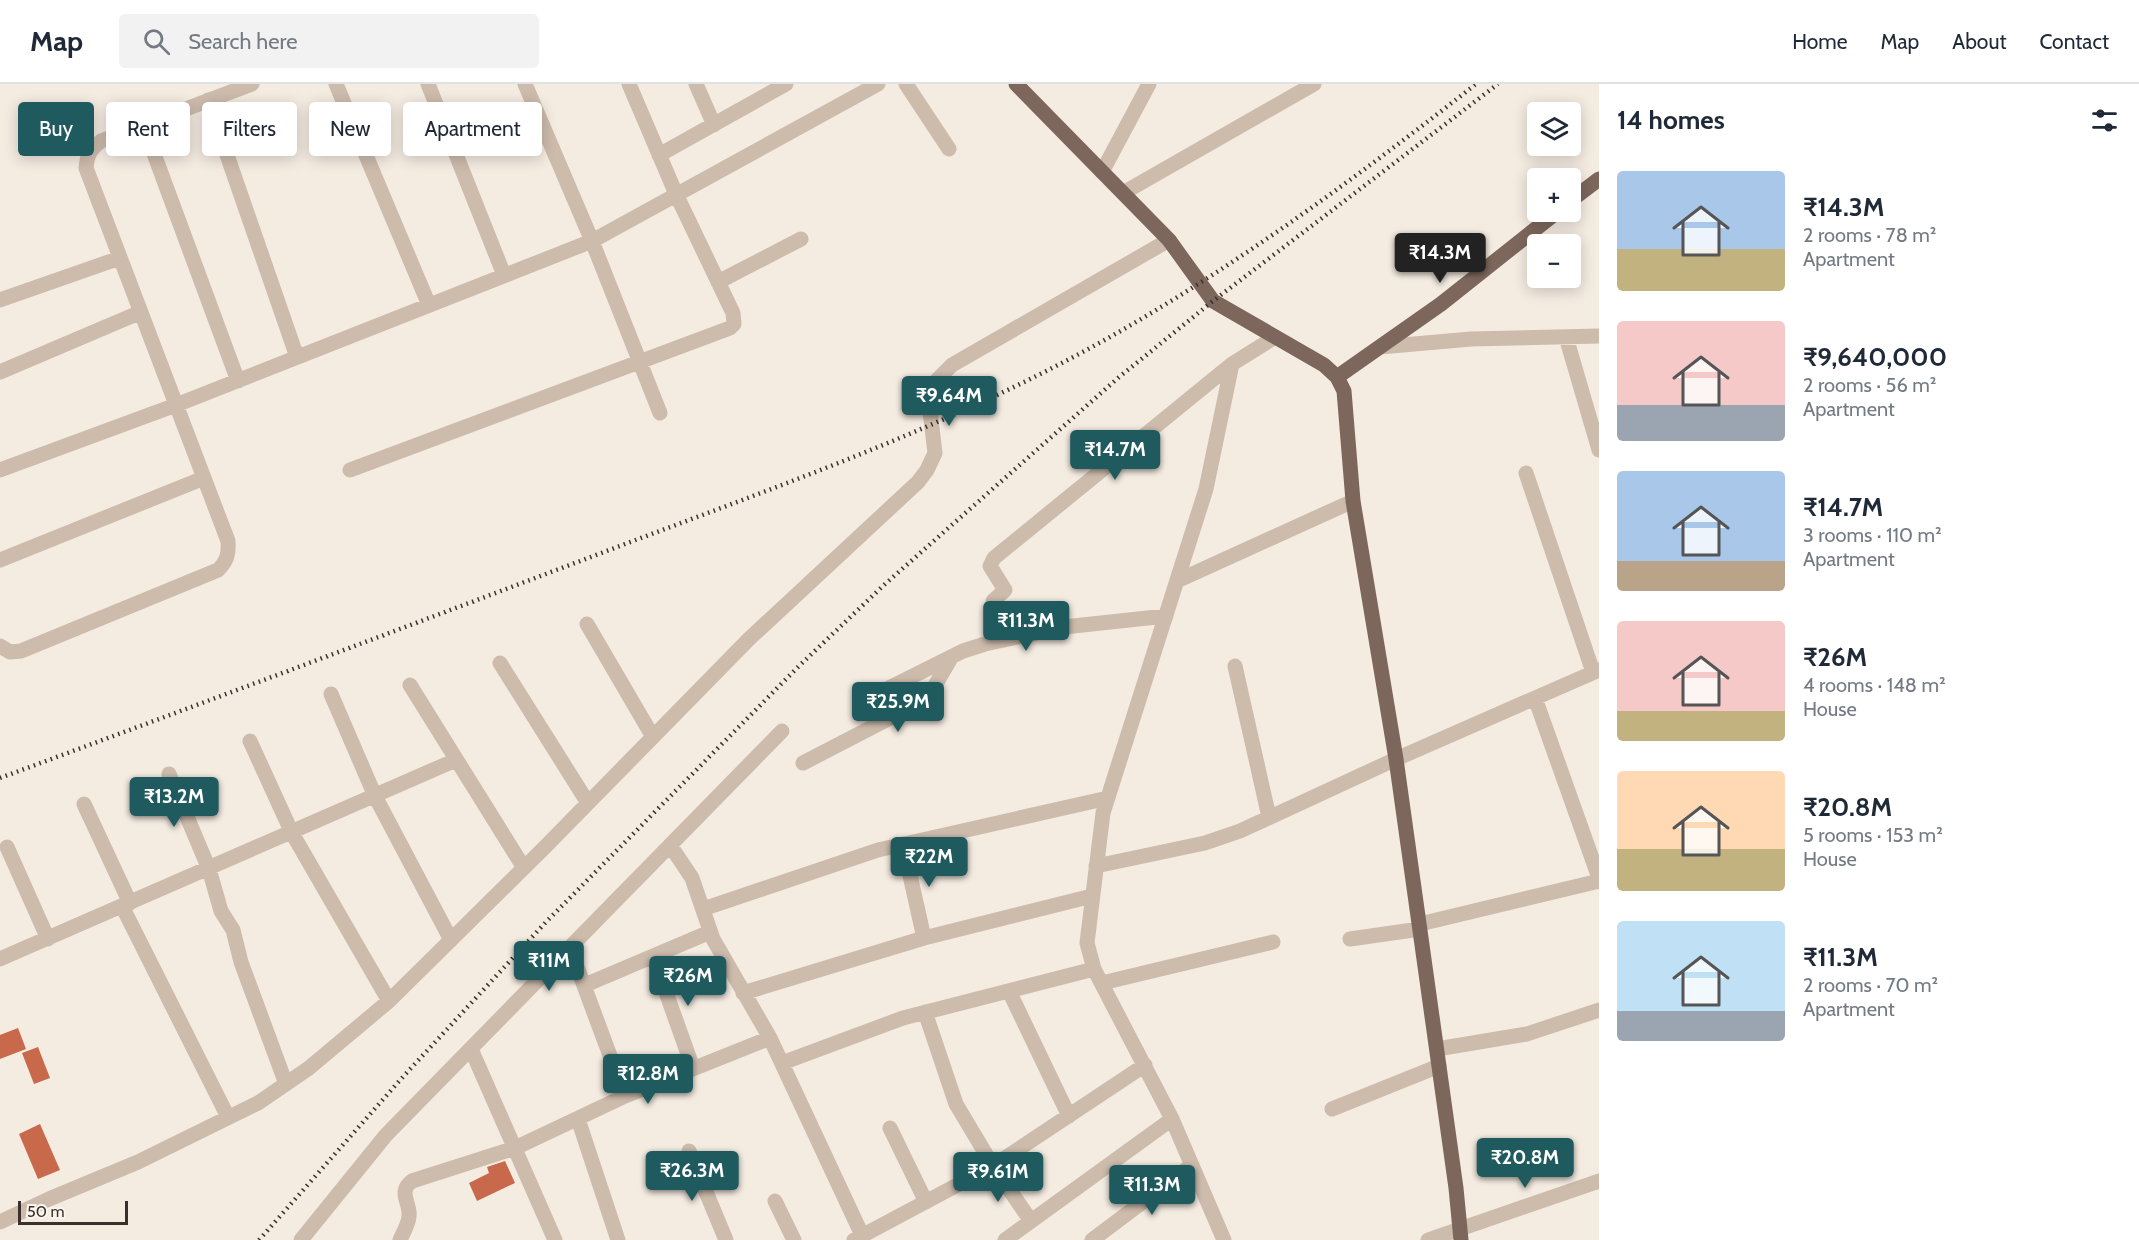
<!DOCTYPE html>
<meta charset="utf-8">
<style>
body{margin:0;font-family:Cabin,sans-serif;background:#f2f2f3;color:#1f2937;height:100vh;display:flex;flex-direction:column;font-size:22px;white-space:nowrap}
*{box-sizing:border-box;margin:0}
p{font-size:20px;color:#747a83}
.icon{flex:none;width:33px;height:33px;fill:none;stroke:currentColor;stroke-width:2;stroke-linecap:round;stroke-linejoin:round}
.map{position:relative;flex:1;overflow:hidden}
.details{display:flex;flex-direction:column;background:#fff;width:540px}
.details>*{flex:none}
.banner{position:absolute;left:18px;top:18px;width:570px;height:54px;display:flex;gap:12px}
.buttons{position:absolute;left:1527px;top:18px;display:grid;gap:12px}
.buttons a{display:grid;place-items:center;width:54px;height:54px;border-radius:6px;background:#fff;box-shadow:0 3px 15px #0003;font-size:30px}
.scale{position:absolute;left:18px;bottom:15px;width:110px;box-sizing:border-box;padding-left:6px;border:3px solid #3b302b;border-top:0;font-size:16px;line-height:21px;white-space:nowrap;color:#3b302b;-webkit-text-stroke:4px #fbf5ee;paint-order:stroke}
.price{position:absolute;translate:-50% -51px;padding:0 14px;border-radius:6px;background:#1f5a5e;color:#fff;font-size:20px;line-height:39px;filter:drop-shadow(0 2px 3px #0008)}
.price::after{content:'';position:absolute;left:50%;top:36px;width:18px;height:14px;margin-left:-9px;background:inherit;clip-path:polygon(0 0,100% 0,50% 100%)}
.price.selected{background:#222;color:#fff}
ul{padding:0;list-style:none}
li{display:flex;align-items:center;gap:18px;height:150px;padding:0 18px}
li span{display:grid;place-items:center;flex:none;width:168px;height:120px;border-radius:6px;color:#555}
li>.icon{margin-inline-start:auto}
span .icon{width:72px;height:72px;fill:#fffc;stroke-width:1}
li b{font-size:26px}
h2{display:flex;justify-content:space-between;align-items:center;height:72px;padding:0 18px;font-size:26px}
.chip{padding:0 21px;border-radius:6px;background:#fff;box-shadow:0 3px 15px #0003;font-size:21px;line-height:54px}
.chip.selected{background:#1f5a5e;color:#fff}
header{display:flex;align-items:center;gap:36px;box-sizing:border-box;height:84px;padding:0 30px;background:#fff;border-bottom:2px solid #e0e1e3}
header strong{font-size:28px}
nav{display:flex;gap:33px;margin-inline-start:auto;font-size:21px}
.search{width:420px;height:54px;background:#f2f2f3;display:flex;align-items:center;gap:15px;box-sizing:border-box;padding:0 21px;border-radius:6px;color:#747a83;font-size:22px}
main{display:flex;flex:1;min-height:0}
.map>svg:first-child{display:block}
.building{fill:#c8694b}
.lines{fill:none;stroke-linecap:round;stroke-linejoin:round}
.minor{stroke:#cdbbac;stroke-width:15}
.major{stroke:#7d675c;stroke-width:15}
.rail{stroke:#3b302b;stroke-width:4.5;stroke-dasharray:1.5 4.5;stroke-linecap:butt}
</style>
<header>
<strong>Map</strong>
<div class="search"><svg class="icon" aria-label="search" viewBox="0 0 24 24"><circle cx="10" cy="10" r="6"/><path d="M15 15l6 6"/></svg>Search here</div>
<nav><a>Home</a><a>Map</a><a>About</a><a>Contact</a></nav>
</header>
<main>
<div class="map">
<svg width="1599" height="1156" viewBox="0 0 1599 1156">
<rect width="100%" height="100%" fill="#f4ebe1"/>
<path class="building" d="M18,944L26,965L0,975V951Z
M38,963L50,994L34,1000L22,969Z
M40,1040L60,1086L38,1095L19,1050Z
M505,1077L515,1099L477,1117L469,1099L489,1089L487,1083Z"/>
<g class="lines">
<path class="minor" d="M336,0L429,221
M428,0L504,191
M525,0L592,157L660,329
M696,0L714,41
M906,0L949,65
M208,16L297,273
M153,67L238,297
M659,71L786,0
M1102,88L1149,0
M1123,109L1314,0
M718,198L801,155
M0,216L120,174
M1566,253L1599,366
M1380,263L1471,255L1599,252
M0,288L141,228
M0,386L176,321L592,157L878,0
M350,386L730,244L734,240L733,229L676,110L629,0
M1526,389L1593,588
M0,476L204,394
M1177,497L1353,417
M587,540L653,653
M1004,556L993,517L1005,506L990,482L994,474L1232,280L1275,253
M0,562L10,568L21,567L218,486C227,477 229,470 228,457L86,84C87,70 91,65 101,57L252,0
M500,579L588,719
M1235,582L1269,733
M410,601L524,784
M887,605L963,567L985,560L1064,543L1166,532
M331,610L375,712L451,856
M1535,614L1599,794
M250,657L292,749L389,917
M803,679L915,621L933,605L951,574
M169,690L209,785L221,827L233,846L241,878L286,1000
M84,720L130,819
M903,760L924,854
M670,761L692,794L713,855L770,954L862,1151
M7,763L48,855
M1096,782L1205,759L1240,747L1396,675L1599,586
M122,822L228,1033
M703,825L878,766L1108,714
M1420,840L1599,797
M1350,855L1420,845
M570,864L625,1012
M653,872L693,984
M0,875L456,676
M1102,899L1273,858
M585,901L710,848
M1009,907L1069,1032
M743,909L924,854L1092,812
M925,928L956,1020L993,1082L1031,1137
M471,965L555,1156
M1437,965L1527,950L1599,926
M782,979L903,934L1094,885
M1332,1025L1439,982
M578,1035L618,1156
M890,1044L926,1118
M689,1067L726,1156
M775,1117L794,1156
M0,1138L49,1115L138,1078L258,1019L309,984L389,917L544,764L749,555L918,398L927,386L935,369L928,310L934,299L952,281L1169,156
M301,1156L386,1051L782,647
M400,1156C403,1149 408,1141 409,1133C411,1119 397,1108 412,1097L515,1064L625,1012L770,954
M854,1156L993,1082L1145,981
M1005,1156L1172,1035
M1092,1156L1192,1081
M1224,1156L1172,1035L1094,885L1087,859L1103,729L1206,405L1232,280
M1428,1156L1599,1097"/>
<path class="major" d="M1016,0L1169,156L1213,217L1324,281L1337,293L1344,307L1353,417L1396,675L1456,1104L1461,1156
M1570,117L1599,95
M1337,293L1441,220L1557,128"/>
<path class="rail" d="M0,694C211,616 422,537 633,457C795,396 959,338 1110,253C1239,180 1360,91 1476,0
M259,1156L401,995L546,838L799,582L884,501L1118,294L1213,217L1498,0"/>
</g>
</svg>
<div class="buttons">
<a><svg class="icon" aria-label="layers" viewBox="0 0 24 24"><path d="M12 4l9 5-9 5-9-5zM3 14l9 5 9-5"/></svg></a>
<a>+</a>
<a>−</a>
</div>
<div class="scale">50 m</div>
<b class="price selected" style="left:1440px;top:200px">₹14.3M</b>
<b class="price" style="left:949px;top:343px">₹9.64M</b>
<b class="price" style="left:1115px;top:397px">₹14.7M</b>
<b class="price" style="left:1026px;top:568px">₹11.3M</b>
<b class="price" style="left:898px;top:649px">₹25.9M</b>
<b class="price" style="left:174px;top:744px">₹13.2M</b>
<b class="price" style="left:929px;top:804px">₹22M</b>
<b class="price" style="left:549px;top:908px">₹11M</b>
<b class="price" style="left:688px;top:923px">₹26M</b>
<b class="price" style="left:648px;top:1021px">₹12.8M</b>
<b class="price" style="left:1525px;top:1105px">₹20.8M</b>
<b class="price" style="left:692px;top:1118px">₹26.3M</b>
<b class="price" style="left:998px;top:1119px">₹9.61M</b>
<b class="price" style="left:1152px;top:1132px">₹11.3M</b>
<div class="banner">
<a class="chip selected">Buy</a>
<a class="chip">Rent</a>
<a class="chip">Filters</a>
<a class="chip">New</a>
<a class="chip">Apartment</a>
</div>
</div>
<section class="details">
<h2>14 homes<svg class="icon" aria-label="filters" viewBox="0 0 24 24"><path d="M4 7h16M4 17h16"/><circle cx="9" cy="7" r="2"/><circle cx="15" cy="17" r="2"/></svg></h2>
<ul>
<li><span style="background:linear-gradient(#a9c7e8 65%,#c2b280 0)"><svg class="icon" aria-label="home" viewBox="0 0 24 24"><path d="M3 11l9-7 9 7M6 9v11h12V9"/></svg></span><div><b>₹14.3M</b><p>2 rooms · 78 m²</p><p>Apartment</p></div></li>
<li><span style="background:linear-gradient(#f6c9c9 70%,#9aa5b1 0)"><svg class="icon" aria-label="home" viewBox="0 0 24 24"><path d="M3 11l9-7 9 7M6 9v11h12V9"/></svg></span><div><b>₹9,640,000</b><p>2 rooms · 56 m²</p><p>Apartment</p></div></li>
<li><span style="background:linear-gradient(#a9c7e8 75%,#b9a48a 0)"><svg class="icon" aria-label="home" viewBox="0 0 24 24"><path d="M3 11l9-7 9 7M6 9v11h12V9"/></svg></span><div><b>₹14.7M</b><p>3 rooms · 110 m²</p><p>Apartment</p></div></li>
<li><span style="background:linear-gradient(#f6c9c9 75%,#c2b280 0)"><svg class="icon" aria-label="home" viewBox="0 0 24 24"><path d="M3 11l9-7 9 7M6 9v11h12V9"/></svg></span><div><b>₹26M</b><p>4 rooms · 148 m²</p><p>House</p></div></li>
<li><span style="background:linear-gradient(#ffd9b3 65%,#c2b280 0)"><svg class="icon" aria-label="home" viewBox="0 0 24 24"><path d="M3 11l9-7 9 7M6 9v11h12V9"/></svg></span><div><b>₹20.8M</b><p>5 rooms · 153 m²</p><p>House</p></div></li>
<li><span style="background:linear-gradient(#bfe0f5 75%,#9aa5b1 0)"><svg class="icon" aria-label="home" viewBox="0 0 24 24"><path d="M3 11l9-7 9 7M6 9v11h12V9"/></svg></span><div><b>₹11.3M</b><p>2 rooms · 70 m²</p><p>Apartment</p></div></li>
</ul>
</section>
</main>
